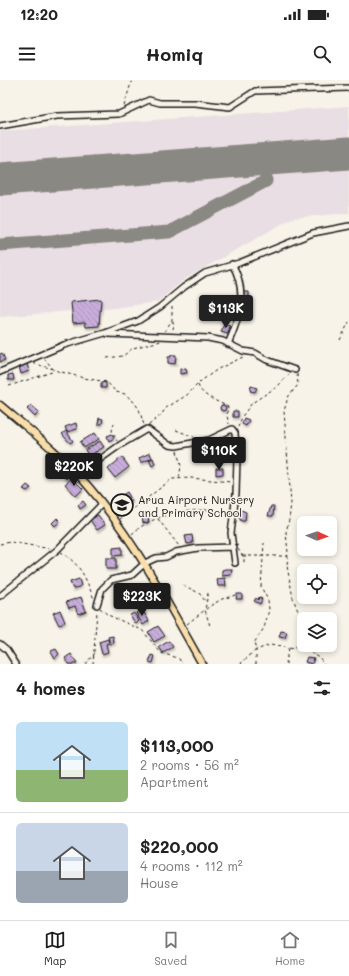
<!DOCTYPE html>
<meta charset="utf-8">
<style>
body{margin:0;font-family:Mali,sans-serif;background:#f6f6f6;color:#222;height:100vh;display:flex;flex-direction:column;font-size:15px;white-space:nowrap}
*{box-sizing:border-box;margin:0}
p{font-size:13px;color:#767676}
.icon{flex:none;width:22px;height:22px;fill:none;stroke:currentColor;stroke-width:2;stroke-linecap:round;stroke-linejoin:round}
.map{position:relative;height:584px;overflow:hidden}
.side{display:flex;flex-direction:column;background:#fff;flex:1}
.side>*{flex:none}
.needle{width:26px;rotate:92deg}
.buttons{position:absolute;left:297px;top:436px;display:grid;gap:8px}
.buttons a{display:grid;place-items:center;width:40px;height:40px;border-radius:6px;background:#fff;box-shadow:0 2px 6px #0003;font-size:20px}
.price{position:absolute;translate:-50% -34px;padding:0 9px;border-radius:4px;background:#1c1c1c;color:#fff;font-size:13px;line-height:26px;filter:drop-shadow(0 1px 2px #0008)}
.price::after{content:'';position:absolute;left:50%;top:24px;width:12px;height:9px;margin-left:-6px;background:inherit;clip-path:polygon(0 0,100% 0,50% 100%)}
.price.selected{background:#222;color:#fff}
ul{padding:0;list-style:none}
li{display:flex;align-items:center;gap:12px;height:100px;padding:0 16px}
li+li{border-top:1px solid #e0e0e0}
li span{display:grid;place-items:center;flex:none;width:112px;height:80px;border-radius:6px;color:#555}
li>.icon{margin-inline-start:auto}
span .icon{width:48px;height:48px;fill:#fffc;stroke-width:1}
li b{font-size:17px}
h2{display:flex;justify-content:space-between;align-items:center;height:48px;padding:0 16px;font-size:17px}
.status{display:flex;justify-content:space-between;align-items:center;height:28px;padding:0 20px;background:#fff;direction:ltr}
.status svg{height:11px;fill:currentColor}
header{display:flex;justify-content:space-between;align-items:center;height:52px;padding:0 16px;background:#fff;font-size:18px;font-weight:700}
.menu{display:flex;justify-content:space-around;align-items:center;height:56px;border-top:1px solid #e0e0e0;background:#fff;font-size:11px;color:#767676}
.menu a{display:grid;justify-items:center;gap:2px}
.menu .selected{color:#1c1c1c}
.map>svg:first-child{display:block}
.built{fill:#e9dee4}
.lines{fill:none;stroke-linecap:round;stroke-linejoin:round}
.taxiway{stroke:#8a8882;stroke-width:13}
.runway{stroke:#8a8882;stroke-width:33}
.building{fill:url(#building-back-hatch);stroke:#1c1c1c;filter:url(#shadow)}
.minor-casing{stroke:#1c1c1c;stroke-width:8}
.major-casing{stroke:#1c1c1c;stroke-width:9}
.path{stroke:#1c1c1c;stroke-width:1;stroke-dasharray:3 3;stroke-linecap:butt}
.minor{stroke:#f7f3e8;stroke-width:5}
.major{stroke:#f9deab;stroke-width:6}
.labels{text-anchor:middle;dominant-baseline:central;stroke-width:3;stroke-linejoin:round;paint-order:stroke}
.poi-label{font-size:11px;fill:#1c1c1c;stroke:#f7f3e8;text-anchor:start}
</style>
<div class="status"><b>12:20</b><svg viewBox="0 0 49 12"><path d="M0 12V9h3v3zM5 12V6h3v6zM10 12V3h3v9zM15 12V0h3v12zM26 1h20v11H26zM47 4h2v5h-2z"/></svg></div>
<header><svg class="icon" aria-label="menu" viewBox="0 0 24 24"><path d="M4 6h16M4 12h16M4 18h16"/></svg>Homiq<svg class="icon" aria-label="search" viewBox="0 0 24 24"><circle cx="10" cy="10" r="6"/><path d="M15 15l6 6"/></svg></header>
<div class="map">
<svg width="349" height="584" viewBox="0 0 349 584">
<defs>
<pattern id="building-back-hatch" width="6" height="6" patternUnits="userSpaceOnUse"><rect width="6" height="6" fill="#c8addb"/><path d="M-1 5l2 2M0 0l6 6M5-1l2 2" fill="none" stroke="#ab94bb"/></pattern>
<filter id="shadow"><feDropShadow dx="1" dy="2" stdDeviation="1" flood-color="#0004"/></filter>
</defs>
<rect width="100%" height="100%" fill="#f7f3e8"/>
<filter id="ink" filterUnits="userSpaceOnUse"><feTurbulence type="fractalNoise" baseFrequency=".025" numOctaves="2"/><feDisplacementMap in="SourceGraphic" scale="8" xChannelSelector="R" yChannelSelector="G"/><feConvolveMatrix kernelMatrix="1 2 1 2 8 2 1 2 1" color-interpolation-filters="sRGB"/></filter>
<g filter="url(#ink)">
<path class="built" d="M349,26V133L292,138L185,199L157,222L99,230V246L86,247L85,242L73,243L71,231L0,237V51Z"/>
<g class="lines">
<path class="taxiway" d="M0,165L169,152L266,101L265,80"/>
<path class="runway" d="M0,99L349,73"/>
</g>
<path class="building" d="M243,212H249V217H243Z
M101,219L99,246L86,247L85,242L73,243L71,222Z
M224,244L230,246L228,254L221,252Z
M2,273L5,280L0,282V274Z
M171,275H176L175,284L168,283V277H171Z
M27,284L29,291L21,294L19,286Z
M186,288L187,293L180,294V289Z
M13,294L14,300H8V295Z
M106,302V308H101V303Z
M251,306L257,308L255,312L250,311Z
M220 328a3 3 0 1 1 6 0a3 3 0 1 1-6 0Z
M31,325L39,332L35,337L27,329Z
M233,331H238V337H233Z
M99,338L103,339L102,344H98Z
M244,338L249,340L246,346L242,344Z
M76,343L77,349L67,352L65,347Z
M66,351L73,361L70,363L62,354Z
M95,353L99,359L84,368L80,362Z
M112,354L114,358L109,361L107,356Z
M100,361L104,367L89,376L85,370Z
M150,373L152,378L141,383L139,378Z
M122,377L129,387L115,398L108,389Z
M153,378L155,384L152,386L149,380Z
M216,388H223V394L216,395Z
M64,389L70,395L66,399L60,393Z
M72,398L83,409L76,416L65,404Z
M27,405L31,408L27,411L23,409Z
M127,412L132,421L126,425L121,416Z
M83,421L86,425L80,429L78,425Z
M271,426H274L273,436H268Z
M241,430L246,432L245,441H241L239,437Z
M98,435L105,445L97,450L90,440Z
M148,435L149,442L143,443L142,436Z
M57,438L60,441L55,446L52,443Z
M192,455L193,463L187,464L185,456Z
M122,467V475L113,476V468Z
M106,478H116V489H106Z
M225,489H232L231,495L222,496V490Z
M225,498L226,506H218L217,499Z
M79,499L81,506L73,509L70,502Z
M237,514H242V519H236Z
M81,517L86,531L78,534L75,526L69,528L66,522Z
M259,517L262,519L260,524L254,521L256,518L258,520Z
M142,529L149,541L143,545L136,533Z
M60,530L65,542L59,545L53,533Z
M134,533L139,541L136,544L130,535Z
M158,546L165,556L154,562L148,552Z
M281,551L287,552L285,558L279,557Z
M113,556L114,563L110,564L108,557Z
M108,559L109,563L106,564L108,572L102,574L99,562Z
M169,561L173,567L163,573L159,567Z
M56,569L59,574L55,578L51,571Z
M71,574L77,584H68L65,578Z
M152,575L155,576L153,583L149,582Z
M307,577L314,578L312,584L305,582Z"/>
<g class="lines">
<g class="minor-casing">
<path id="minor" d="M0,46L57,36L119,34L149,20L160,23H195L230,27L255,11L349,8
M108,254L208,258L223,261L243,271L255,273L267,280L295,290
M228,264C240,237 248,211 232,184
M0,292L64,265L105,253L138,241L160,227L184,207L205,193L239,183L313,153L349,146
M78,395L120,365L147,349L169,365L176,366L209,360L232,349L235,353L237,377L236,414L231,453L235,483
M0,516L57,470L102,424
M97,525L102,509L111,500L132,495L145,483L156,478L166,477L176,472L198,468L234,467
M0,564L7,570L16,584"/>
</g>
<g class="major-casing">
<path id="major" d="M0,325C31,351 63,376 89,407C135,461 168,523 202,584"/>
</g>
<path class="path" d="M124,26L132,0
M172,241L174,244L173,249
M165,251L172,240V224
M340,260L349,242
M44,278L54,290L84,298L107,302L116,312L125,314L134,322L139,329L144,345
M107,278L123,276L133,268L161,261
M297,294L298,305L288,317L284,331L291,423L289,440L286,452L288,473L287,486L293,518L299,534L305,569L319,577L324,584
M198,305C202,317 218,321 228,327L227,336L229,344
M9,306L52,292L53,289L32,283
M114,343L112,351L117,361
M149,345L161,335L166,328L187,315L201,301L218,289L245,276
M238,347L243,335L252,323L278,306L290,293
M176,350L194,357
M177,371L181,386L179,399
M120,439L172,399L191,398L231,402
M158,439L179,466
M132,454C150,436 182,430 207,430C215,430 222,431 229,431
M0,464L11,462L51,469
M238,469L244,478V485
M61,472C82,486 85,497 94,519
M243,476H288
M183,505L199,513L206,522
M208,513L205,530L210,546
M100,528L108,535L142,550L161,573L178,578L184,584
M187,544L210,526L222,519L236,515
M85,584L95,573
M93,584L97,531
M240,584L256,570L254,563L264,548L269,530L268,520L261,507L264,463
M256,584V570L270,565L294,569L301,557
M286,584L288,568"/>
<use href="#minor" class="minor"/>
<use href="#major" class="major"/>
</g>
</g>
<defs>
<g id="school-ring" transform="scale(1.15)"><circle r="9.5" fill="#f7f3e8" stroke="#1c1c1c" stroke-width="1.5"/><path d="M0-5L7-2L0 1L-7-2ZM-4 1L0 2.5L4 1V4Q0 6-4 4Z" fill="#1c1c1c"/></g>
</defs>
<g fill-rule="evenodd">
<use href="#school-ring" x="122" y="425"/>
</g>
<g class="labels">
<g class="poi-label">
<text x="138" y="419">Arua Airport Nursery<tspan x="138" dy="13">and Primary School</tspan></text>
</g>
</g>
</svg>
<div class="buttons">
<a><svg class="needle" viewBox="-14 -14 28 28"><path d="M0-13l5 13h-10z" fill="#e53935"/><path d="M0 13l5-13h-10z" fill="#767676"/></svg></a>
<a><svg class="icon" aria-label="locate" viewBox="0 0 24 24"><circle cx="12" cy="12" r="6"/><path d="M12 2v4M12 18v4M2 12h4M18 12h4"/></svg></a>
<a><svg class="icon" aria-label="layers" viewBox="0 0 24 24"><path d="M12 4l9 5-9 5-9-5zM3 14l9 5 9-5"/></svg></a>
</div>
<b class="price selected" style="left:226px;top:249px">$113K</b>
<b class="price" style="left:219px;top:391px">$110K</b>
<b class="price" style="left:74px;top:407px">$220K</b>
<b class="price" style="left:142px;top:537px">$223K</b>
</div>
<section class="side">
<h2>4 homes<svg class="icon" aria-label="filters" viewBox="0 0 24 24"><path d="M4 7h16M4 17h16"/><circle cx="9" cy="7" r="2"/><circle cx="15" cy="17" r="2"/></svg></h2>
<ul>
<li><span style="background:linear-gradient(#bfe0f5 60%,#8fb573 0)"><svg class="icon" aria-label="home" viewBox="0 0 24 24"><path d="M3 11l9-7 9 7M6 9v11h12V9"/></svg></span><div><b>$113,000</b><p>2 rooms · 56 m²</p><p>Apartment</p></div></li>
<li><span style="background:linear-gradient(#c9d6e8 60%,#9aa5b1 0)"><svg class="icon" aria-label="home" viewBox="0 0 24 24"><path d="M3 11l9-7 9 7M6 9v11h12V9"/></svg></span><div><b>$220,000</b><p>4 rooms · 112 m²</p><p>House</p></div></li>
</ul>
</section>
<nav class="menu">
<a class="selected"><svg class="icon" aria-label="map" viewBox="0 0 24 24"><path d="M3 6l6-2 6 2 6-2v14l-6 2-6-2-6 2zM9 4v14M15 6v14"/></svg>Map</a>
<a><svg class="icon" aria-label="saved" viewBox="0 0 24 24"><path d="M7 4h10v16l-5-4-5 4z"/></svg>Saved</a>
<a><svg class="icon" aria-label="home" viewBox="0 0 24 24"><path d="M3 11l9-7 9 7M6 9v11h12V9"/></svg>Home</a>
</nav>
